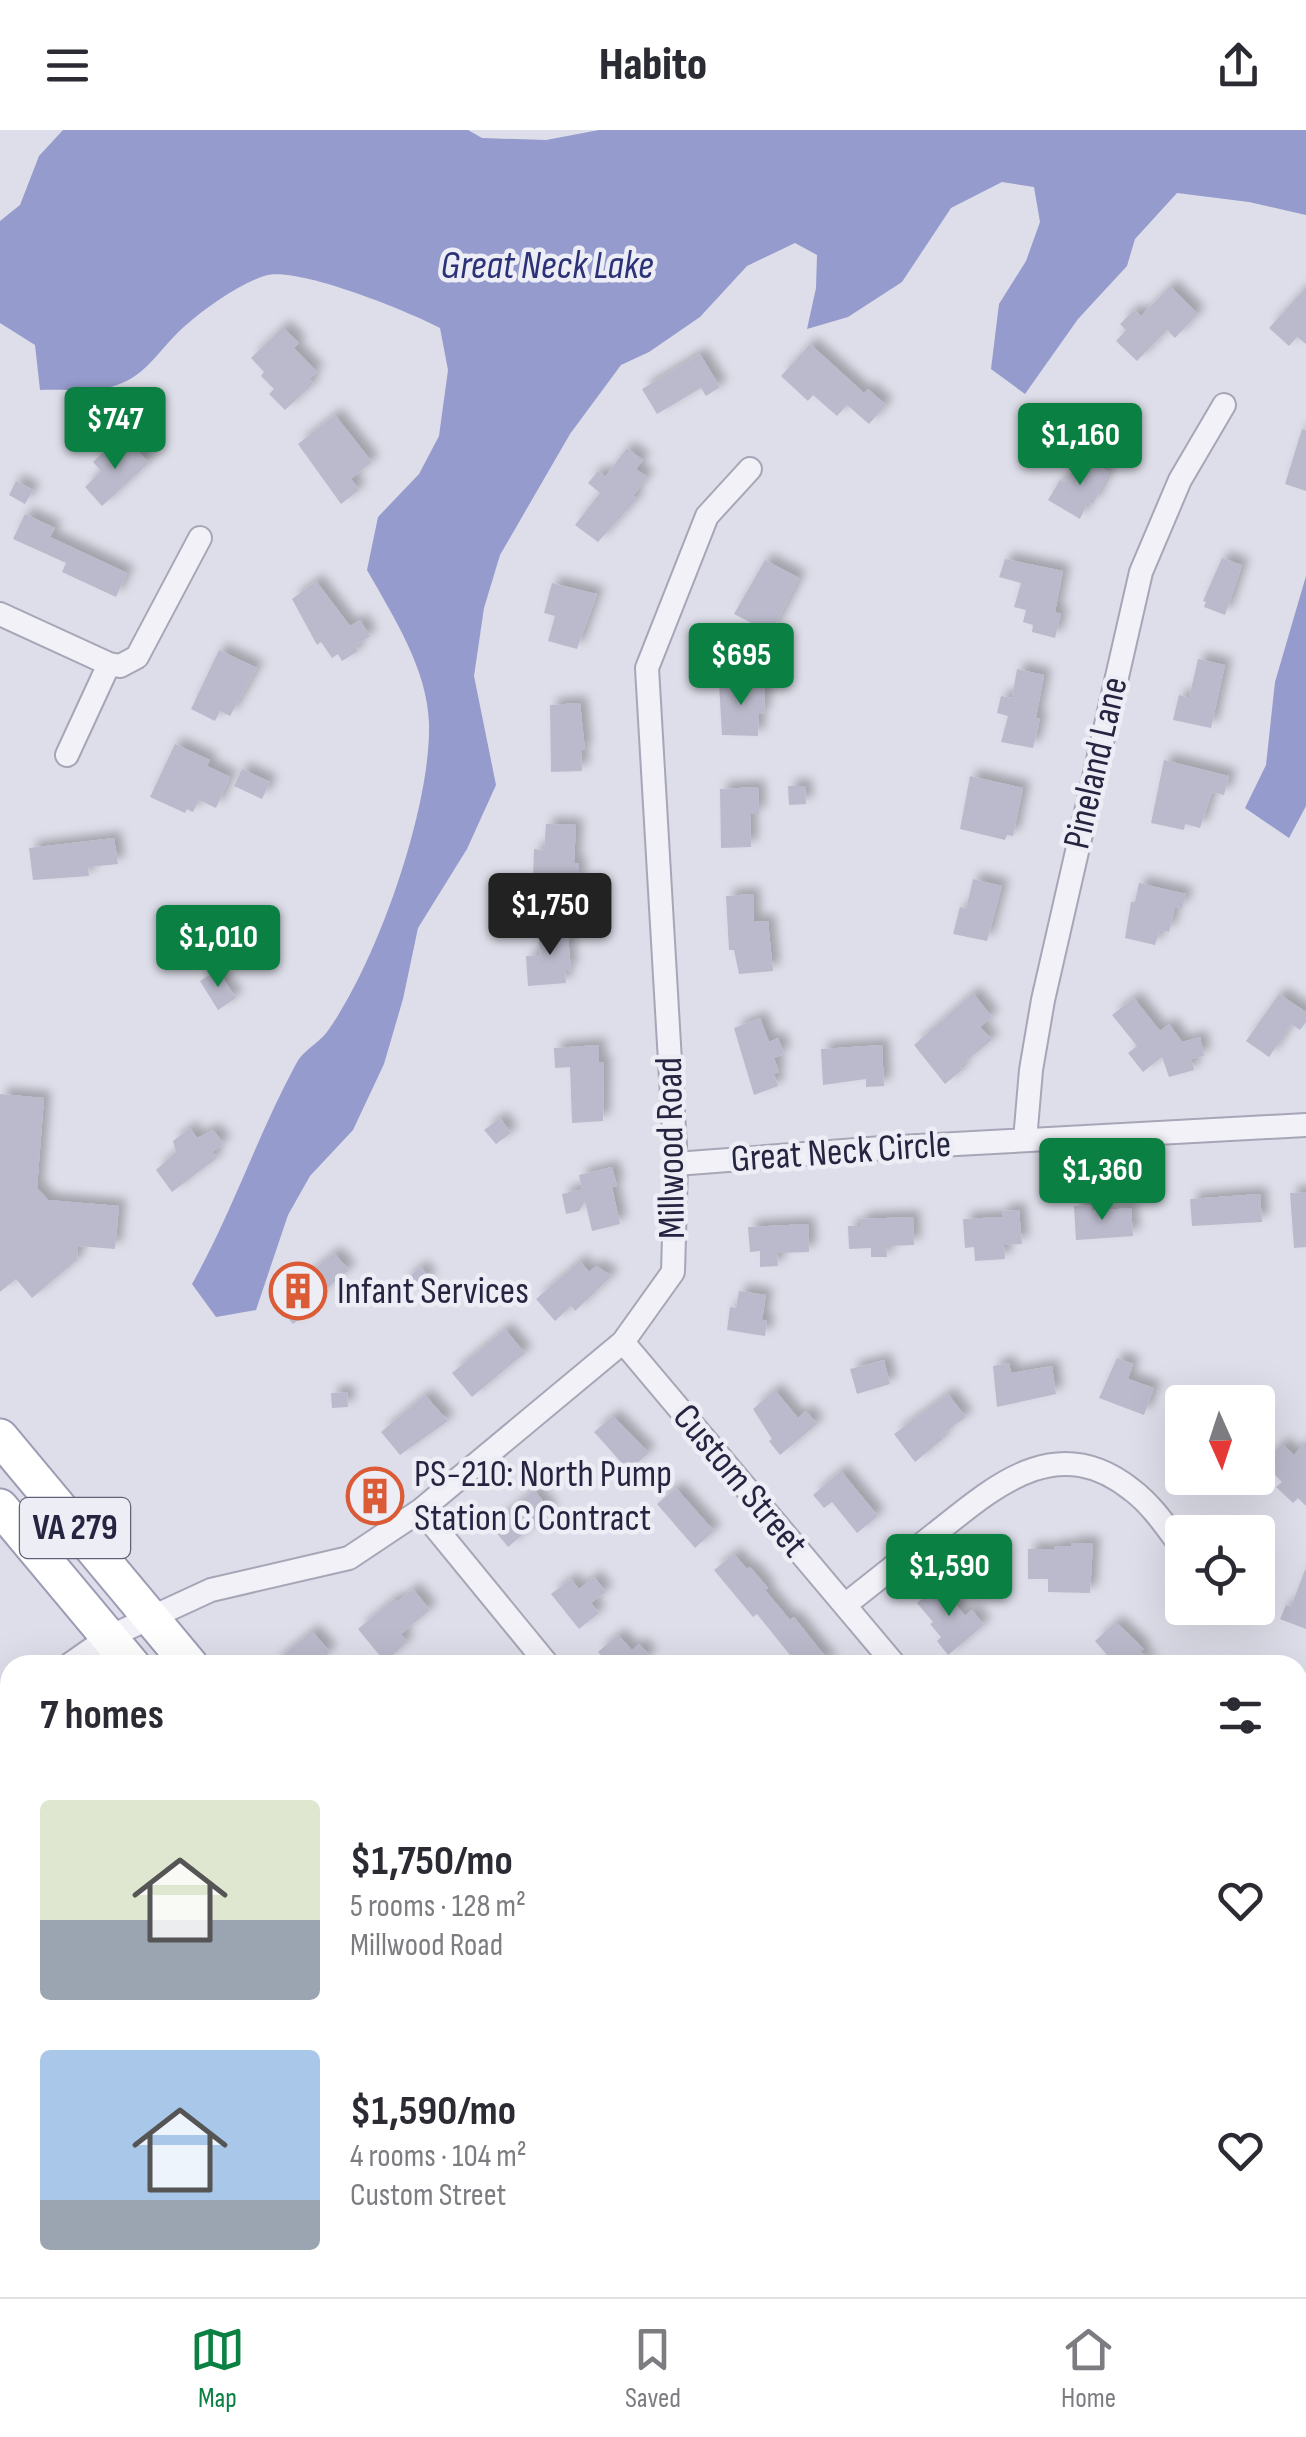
<!DOCTYPE html>
<meta charset="utf-8">
<style>
body{margin:0;font-family:"Sofia Sans Condensed",sans-serif;background:#f7f7f7;color:#2b2b33;height:100vh;display:flex;flex-direction:column;font-size:38px;white-space:nowrap}
*{box-sizing:border-box;margin:0}
p{font-size:32px;color:#7c7c81}
.icon{flex:none;width:55px;height:55px;fill:none;stroke:currentColor;stroke-width:2;stroke-linecap:round;stroke-linejoin:round}
.map{position:relative;flex:1;overflow:hidden}
.drawer{position:absolute;left:0px;top:1525px;width:1308px;height:642px;display:flex;flex-direction:column;background:#fff;border-radius:30px 30px 0 0;box-shadow:0 10px 40px #0002}
.drawer>*{flex:none}
.needle{width:65px;rotate:177deg}
.controls{position:absolute;left:1165px;top:1255px;display:grid;gap:20px}
.controls a{display:grid;place-items:center;width:110px;height:110px;border-radius:10px;background:#fff;box-shadow:0 10px 40px #0002;font-size:50px}
.price{position:absolute;translate:-50% -85px;padding:0 22px;border-radius:10px;background:#0b8043;color:#fff;font-size:32px;line-height:65px;filter:drop-shadow(0 2px 5px #0008)}
.price::after{content:'';position:absolute;left:50%;top:60px;width:30px;height:22px;margin-left:-15px;background:inherit;clip-path:polygon(0 0,100% 0,50% 100%)}
.price.current{background:#222;color:#fff}
ul{padding:0;list-style:none}
li{display:flex;align-items:center;gap:30px;height:250px;padding:0 40px}
li span{display:grid;place-items:center;flex:none;width:280px;height:200px;border-radius:10px;color:#555}
li>.icon{margin-inline-start:auto}
span .icon{width:120px;height:120px;fill:#fffc;stroke-width:1}
li b{font-size:42px}
h2{display:flex;justify-content:space-between;align-items:center;height:120px;padding:0 40px;font-size:42px}
header{display:flex;justify-content:space-between;align-items:center;height:130px;padding:0 40px;background:#fff;font-size:45px;font-weight:800}
.menu{display:flex;justify-content:space-around;align-items:center;height:140px;border-top:2px solid #e1e1e2;background:#fff;font-size:28px;color:#7c7c81}
.menu a{display:grid;justify-items:center;gap:5px}
.menu .current{color:#0b8043}
.map>svg:first-child{display:block}
.water{fill:#959bcc}
.building{fill:#babacc;filter:url(#shadow)}
.lines{fill:none;stroke-linecap:round;stroke-linejoin:round}
.street-casing{stroke:#a6a6b7;stroke-width:26}
.primary-casing{stroke:#9c9cb5;stroke-width:39}
.street{stroke:#f1f1f7;stroke-width:22}
.primary{stroke:#fff;stroke-width:35}
.labels{text-anchor:middle;dominant-baseline:central;stroke-width:9;stroke-linejoin:round;paint-order:stroke}
.shield{fill:#ededf6;stroke:#626177;stroke-width:2.5}
.shield-label{font-size:35px;font-weight:bold;fill:#262541}
.street-label{font-size:38px;fill:#262541;stroke:#ededf6}
.poi-label{font-size:38px;fill:#262541;stroke:#ededf6;text-anchor:start}
.water-label{font-size:40px;font-style:italic;fill:#2c3278;stroke:#ededf6}
</style>
<header><svg class="icon" aria-label="menu" viewBox="0 0 24 24"><path d="M4 6h16M4 12h16M4 18h16"/></svg>Habito<svg class="icon" aria-label="share" viewBox="0 0 24 24"><path d="M12 15V3M7 8l5-5 5 5M5 13v7h14v-7"/></svg></header>
<div class="map">
<svg width="1306" height="2167" viewBox="0 0 1306 2167">
<defs>
<filter id="shadow"><feDropShadow dx="7" dy="-7" stdDeviation="5" flood-color="#0004"/></filter>
</defs>
<rect width="100%" height="100%" fill="#dddee9"/>
<path class="water" d="M63,0H468L482,8L546,10L599,0H1306V85L1249,72L1177,63L1135,109L1127,136L1078,189L1025,264L991,239L999,174L1026,131L1040,92L1034,57L1002,52L951,78L902,152L848,187L807,199L816,158L817,125L795,113L747,136L700,187L649,222L621,235L570,304L500,425L484,478L474,546L496,655L467,719L418,798L403,869L384,934L353,1000L310,1046L288,1085L256,1180L216,1187L192,1154C232,1083 257,1006 296,934C303,920 318,914 327,902C377,833 431,678 429,594C428,540 393,486 367,440L378,387L419,344L439,306L448,240L440,198C409,182 296,135 264,146C238,155 207,177 186,195C161,216 149,244 117,255C95,263 63,259 40,260L35,215L0,193V91L20,75L39,26Z
M1306,446V676L1289,708L1245,678L1266,635L1275,552Z"/>
<path class="building" d="M1170,156L1198,184L1175,208L1167,200L1137,231L1116,211L1126,200L1120,194L1134,180L1141,186Z
M1306,157V214L1297,207L1289,216L1269,198Z
M283,197L299,213L294,218L317,242L309,249L313,252L310,257L285,280L269,264L274,259L261,246L264,242L251,228Z
M810,214L864,263L868,259L886,275L869,294L847,275L837,286L813,265L808,271L781,246Z
M700,224L720,257L706,266L701,258L657,284L642,259Z
M335,285L372,332L351,349L359,360L341,374L298,314Z
M1302,299L1306,300V361L1285,354Z
M130,313L149,333L102,376L85,357L101,341L93,332L111,315L119,324Z
M627,318L643,330L636,339L647,347L633,366L637,369L598,412L575,395L600,363L588,353L598,341L605,347Z
M1082,326L1109,342L1093,374L1088,372L1080,389L1048,370L1060,350L1064,352L1077,336Z
M16,351L33,360L25,374L9,365Z
M25,384L55,398L50,407L127,443L116,467L62,442L66,433L13,409Z
M1222,428L1242,435L1225,485L1204,477L1206,472L1203,471Z
M1005,429L1063,441L1055,482L1061,484L1055,508L1032,502L1033,495L1023,492L1026,480L1014,477L1021,453L999,447Z
M765,430L799,448L771,503L734,484Z
M316,451L350,496L360,490L370,506L355,516L358,521L342,531L338,524L332,528L321,512L317,515L292,469Z
M552,453L597,464L577,519L548,511L555,486L544,483Z
M219,520L257,538L230,586L220,581L215,591L191,579Z
M1198,529L1225,535L1211,598L1173,590L1179,565L1189,568Z
M1017,539L1044,545L1036,588L1040,589L1033,618L1001,612L1008,586L997,583L1001,566L1012,568Z
M719,553L765,555L764,584H759L758,606L722,605Z
M580,573L585,620H581L582,641L551,642L550,575Z
M175,614L210,630L207,636L230,647L216,678L199,670L193,682L187,679L185,683L150,667Z
M1164,630L1229,646L1224,665L1212,662L1200,698L1185,694L1184,700L1151,693Z
M242,639L270,652L262,669L234,656Z
M970,646L1023,658L1013,706L1007,705L1005,710L960,699Z
M788,656H805L806,674L789,675Z
M758,657L759,684H750L751,717L721,718L720,659Z
M546,694L576,695L574,733H579V752L533,750L534,719L544,720Z
M114,708L118,734L88,737L89,746L33,750L29,718Z
M973,749L1002,756L987,811L953,804L960,777L966,779Z
M1139,753L1186,764L1182,778L1175,777L1169,802L1160,800L1155,815L1125,808L1131,772H1135Z
M753,764L754,792L768,791L773,841L739,844L734,820H729L726,766Z
M567,795L571,840L565,841L566,853L528,856L526,826L540,825L538,798Z
M217,840L236,868L218,880L200,851Z
M973,863L992,887L980,897L992,910L960,936L962,940L945,954L914,915Z
M1279,864L1306,882V892L1300,900L1291,894L1269,927L1246,911Z
M1134,868L1160,901L1169,894L1182,912L1200,907L1204,926L1191,929L1194,940L1169,947L1162,927L1143,942L1128,923L1137,916L1112,885Z
M760,888L769,912L778,908L784,924L774,928L779,942L774,944L778,956L754,965L734,898Z
M599,915V932H604L603,991L572,993L570,937L555,938L554,918Z
M882,915L884,956L866,957V949L823,955L821,919Z
M0,964L44,968L37,1058L48,1070L119,1076L115,1119L78,1116L77,1130L32,1168L16,1149L0,1162Z
M500,988L511,1003L496,1014L484,1000Z
M190,998L197,1008L213,1000L224,1014L212,1022L217,1028L172,1062L156,1040L176,1022L173,1011Z
M612,1037L617,1056L612,1057L620,1094L592,1101L585,1071L579,1081L566,1084L562,1064L582,1059L579,1045Z
M1306,1062V1117L1294,1118L1290,1063Z
M1260,1064L1262,1092L1192,1096L1190,1069Z
M1091,1075L1092,1081L1131,1078L1133,1106L1076,1110L1074,1076Z
M1019,1080L1022,1114L1004,1115L1005,1129L975,1131L974,1117L965,1118L963,1089L1002,1087V1081Z
M913,1087L914,1115L886,1116L887,1127H871V1118L849,1119L848,1096H860V1089Z
M808,1094L809,1122L777,1123L778,1136L760,1137V1121L750,1122L748,1097Z
M334,1123L349,1140L306,1176L310,1181L293,1194L269,1165L285,1152L291,1158Z
M580,1131L589,1142L596,1136L612,1146L575,1181L571,1176L555,1191L536,1169Z
M421,1137L430,1149L412,1162L403,1151Z
M739,1161L766,1165L762,1190L767,1191L765,1206L727,1200L730,1177L736,1178Z
M505,1199L525,1223L472,1267L452,1243Z
M1117,1228L1133,1234L1128,1249L1154,1258L1144,1285L1099,1268Z
M884,1230L890,1254L857,1264L850,1239Z
M1009,1233L1011,1243L1052,1236L1056,1264L997,1277L993,1236Z
M775,1260L798,1288L806,1281L817,1294L780,1325L769,1311L772,1309L753,1279Z
M347,1262L348,1277L332,1278L331,1263Z
M948,1264L966,1287L941,1305L944,1308L915,1332L894,1304Z
M425,1265L448,1291L400,1325L381,1302Z
M613,1286L649,1323L628,1340L594,1302Z
M1306,1312V1376L1298,1368L1293,1373L1276,1357L1282,1352L1263,1333L1282,1314L1294,1325Z
M841,1341L878,1386L857,1403L832,1372L824,1378L813,1365Z
M376,1355L386,1367L374,1377L364,1365Z
M676,1358L714,1401L695,1418L657,1374Z
M534,1360L551,1381L508,1417L491,1396Z
M1071,1413H1093L1090,1463L1048,1462V1449H1028V1419H1054V1416H1071Z
M734,1424L747,1439L750,1437L768,1458L765,1460L790,1490L794,1487L832,1535H798L757,1484L753,1487L714,1440Z
M1305,1440H1306V1499L1280,1489L1286,1475L1291,1477Z
M594,1447L606,1462L591,1473L599,1483L579,1499L551,1464L571,1449L579,1459Z
M939,1454L965,1486L972,1480L984,1495L948,1525L937,1511L941,1507L930,1494L933,1492L917,1473Z
M413,1459L430,1480L401,1504L407,1512L385,1532L358,1499L394,1469L397,1472Z
M1116,1492L1144,1519L1140,1521L1152,1535H1098L1108,1526L1095,1511Z
M312,1501L330,1522L314,1535H271Z
M618,1505L632,1520L639,1514L650,1526L642,1532L644,1535H609L598,1522Z"/>
<g class="lines">
<g class="street-casing">
<path id="street" d="M0,484L109,534L120,536L137,527L200,408
M67,625L109,534
M1025,1010L1031,940L1043,870L1141,442L1180,350L1224,275
M676,1034L882,1018L1306,995
M623,1212L895,1535
M421,1380L548,1535
M845,1475C875,1451 906,1427 936,1403C995,1356 1057,1300 1132,1360C1153,1376 1167,1398 1182,1418
M69,1535L109,1507L211,1460L349,1428L421,1380L623,1212L673,1142L676,1034L647,538L707,386L750,339
M0,1584L10,1577
M1298,1820L1306,1813
M264,2158L282,2167
M145,2167L161,2158
M877,2167L888,2158"/>
</g>
<g class="primary-casing">
<path id="primary" d="M0,1307L190,1535
M0,1377L132,1535
M651,2158L659,2167
M710,2158L718,2167"/>
</g>
<use href="#street" class="street"/>
<use href="#primary" class="primary"/>
</g>
<defs>
<g id="building-ring" transform="scale(2.875)"><circle r="9.5" fill="#ededf6" stroke="#da5b36" stroke-width="1.5"/><path d="M-4-6H4V6H1V3H-1V6H-4ZM-2.5-4.3h1.7v1.8h-1.7ZM.8-4.3h1.7v1.8H.8ZM-2.5-1h1.7V.8h-1.7ZM.8-1h1.7V.8H.8Z" fill="#da5b36"/></g>
</defs>
<g fill-rule="evenodd">
<use href="#building-ring" x="298" y="1161"/>
<use href="#building-ring" x="375" y="1366"/>
</g>
<g class="labels">
<rect class="shield" x="20" y="1368" width="110" height="60" rx="8"/>
<g class="shield-label">
<text x="75" y="1398">VA 279</text>
</g>
<g class="street-label">
<text transform="translate(1096 633) rotate(-77)">Pineland Lane</text>
<text transform="translate(671 1018) rotate(-91)">Millwood Road</text>
<text transform="translate(841 1022) rotate(-4)">Great Neck Circle</text>
<text transform="translate(740 1351) rotate(50)">Custom Street</text>
</g>
<g class="poi-label">
<text x="337" y="1161">Infant Services</text>
<text x="414" y="1344">PS-210: North Pump<tspan x="414" dy="44">Station C Contract</tspan></text>
</g>
<g class="water-label">
<text x="547" y="136">Great Neck Lake</text>
</g>
</g>
</svg>
<div class="controls">
<a><svg class="needle" viewBox="-14 -14 28 28"><path d="M0-13l5 13h-10z" fill="#e53935"/><path d="M0 13l5-13h-10z" fill="#7c7c81"/></svg></a>
<a><svg class="icon" aria-label="locate" viewBox="0 0 24 24"><circle cx="12" cy="12" r="6"/><path d="M12 2v4M12 18v4M2 12h4M18 12h4"/></svg></a>
</div>
<b class="price" style="left:115px;top:342px">$747</b>
<b class="price" style="left:1080px;top:358px">$1,160</b>
<b class="price" style="left:741px;top:578px">$695</b>
<b class="price current" style="left:550px;top:828px">$1,750</b>
<b class="price" style="left:218px;top:860px">$1,010</b>
<b class="price" style="left:1102px;top:1093px">$1,360</b>
<b class="price" style="left:949px;top:1489px">$1,590</b>
<section class="drawer">
<h2>7 homes<svg class="icon" aria-label="filters" viewBox="0 0 24 24"><path d="M4 7h16M4 17h16"/><circle cx="9" cy="7" r="2"/><circle cx="15" cy="17" r="2"/></svg></h2>
<ul>
<li><span style="background:linear-gradient(#dfe7d0 60%,#9aa5b1 0)"><svg class="icon" aria-label="home" viewBox="0 0 24 24"><path d="M3 11l9-7 9 7M6 9v11h12V9"/></svg></span><div><b>$1,750/mo</b><p>5 rooms · 128 m²</p><p>Millwood Road</p></div><svg class="icon" aria-label="heart" viewBox="0 0 24 24"><path d="M12 20l-8-8c-3-5 5-10 8-4 3-6 11-1 8 4z"/></svg></li>
<li><span style="background:linear-gradient(#a9c7e8 75%,#9aa5b1 0)"><svg class="icon" aria-label="home" viewBox="0 0 24 24"><path d="M3 11l9-7 9 7M6 9v11h12V9"/></svg></span><div><b>$1,590/mo</b><p>4 rooms · 104 m²</p><p>Custom Street</p></div><svg class="icon" aria-label="heart" viewBox="0 0 24 24"><path d="M12 20l-8-8c-3-5 5-10 8-4 3-6 11-1 8 4z"/></svg></li>
</ul>
</section>
</div>
<nav class="menu">
<a class="current"><svg class="icon" aria-label="map" viewBox="0 0 24 24"><path d="M3 6l6-2 6 2 6-2v14l-6 2-6-2-6 2zM9 4v14M15 6v14"/></svg>Map</a>
<a><svg class="icon" aria-label="saved" viewBox="0 0 24 24"><path d="M7 4h10v16l-5-4-5 4z"/></svg>Saved</a>
<a><svg class="icon" aria-label="home" viewBox="0 0 24 24"><path d="M3 11l9-7 9 7M6 9v11h12V9"/></svg>Home</a>
</nav>
